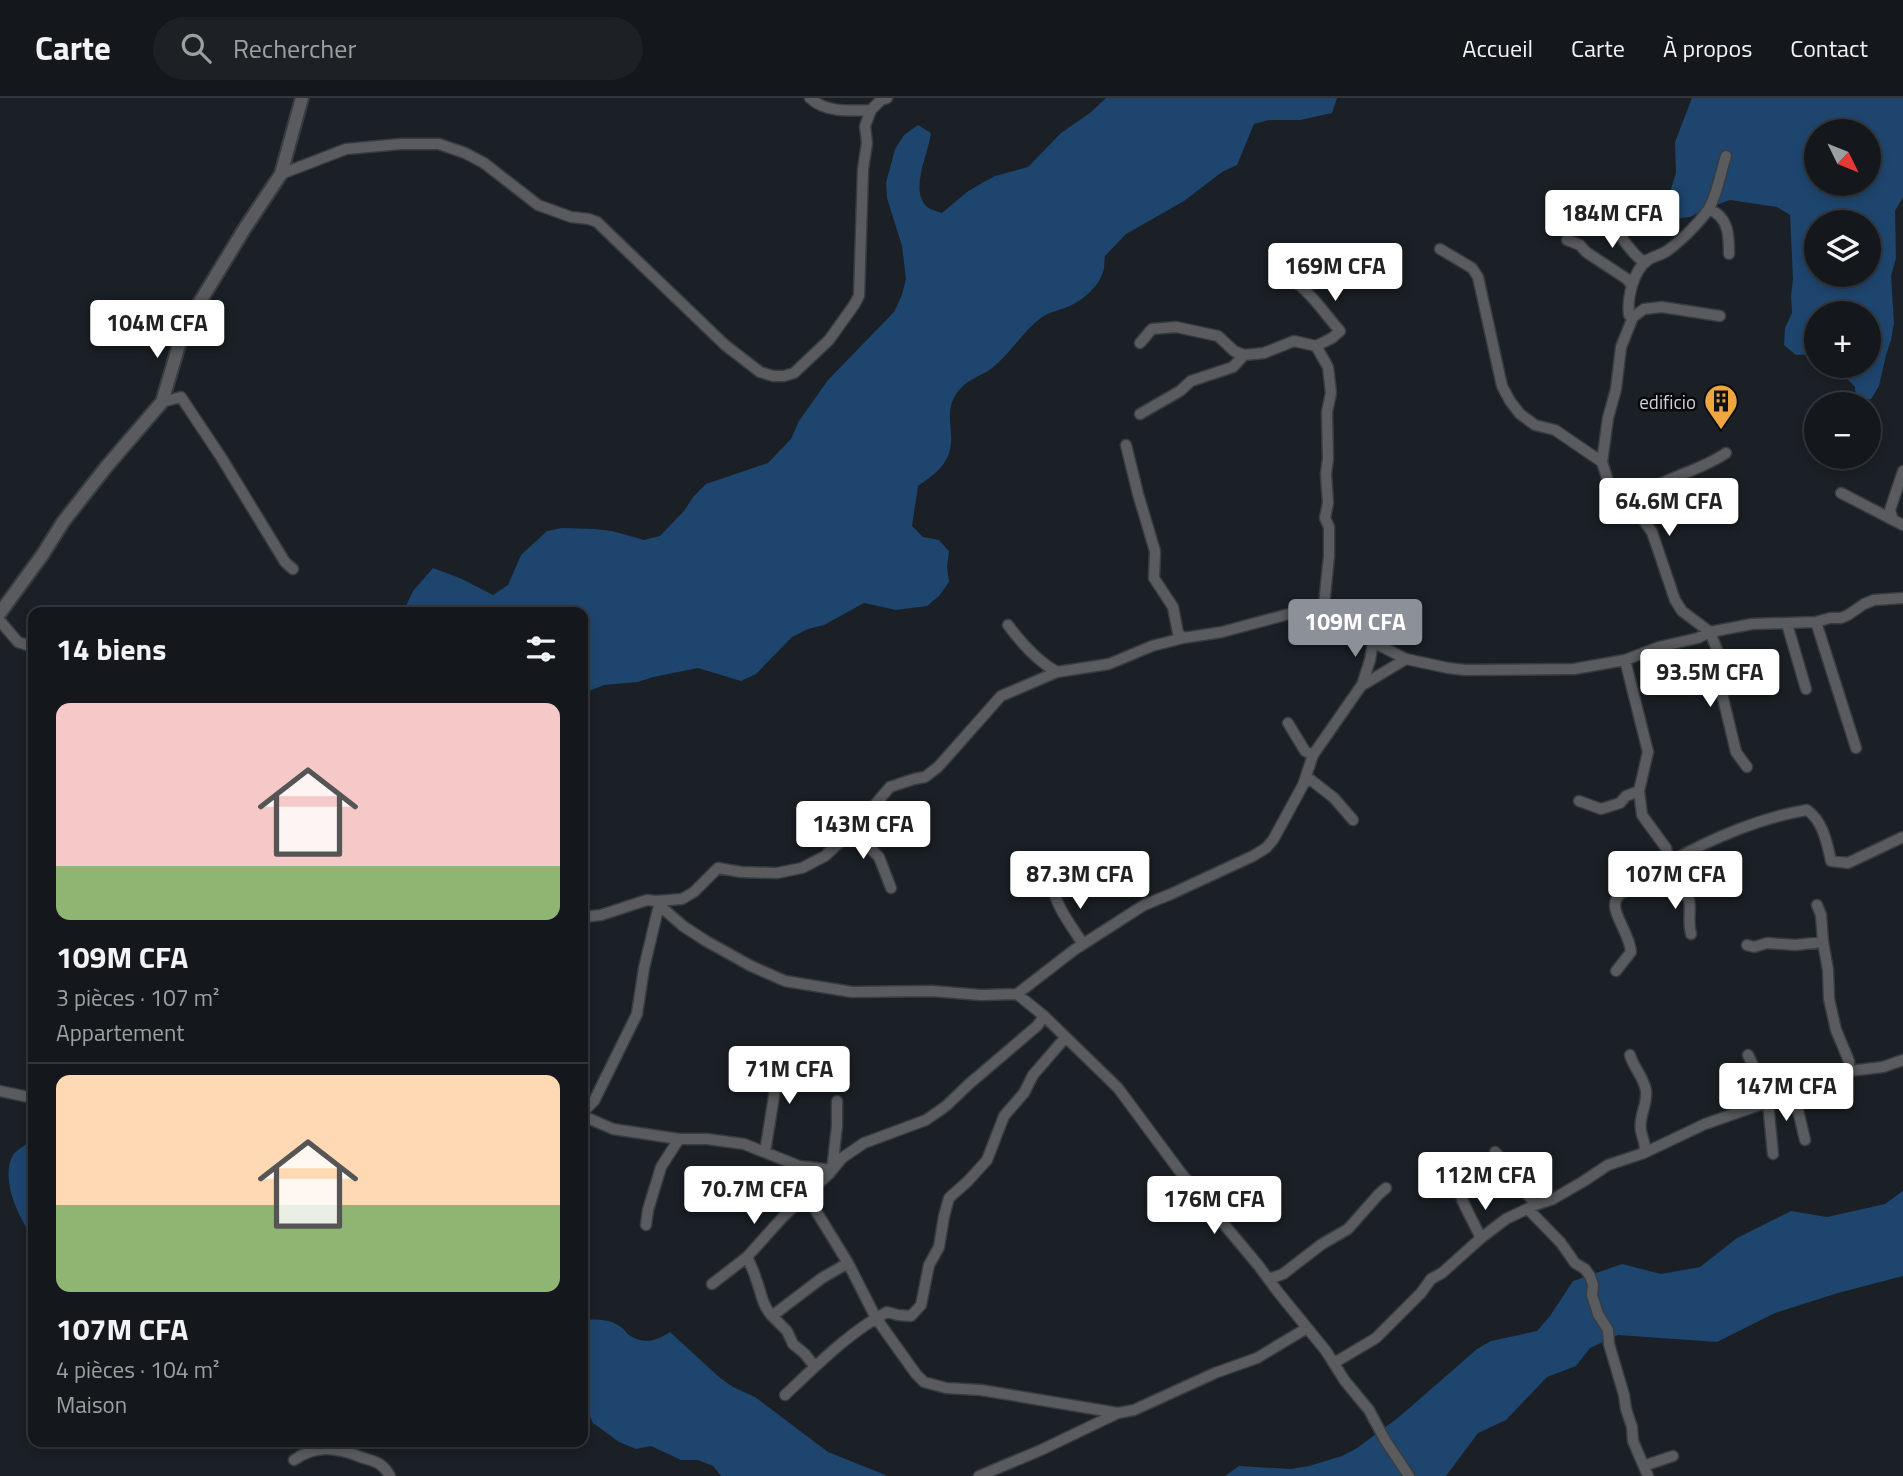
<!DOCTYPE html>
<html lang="fr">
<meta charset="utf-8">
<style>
body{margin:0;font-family:"Titillium Web",sans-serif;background:#1d2125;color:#f1f3f6;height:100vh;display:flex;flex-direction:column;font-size:26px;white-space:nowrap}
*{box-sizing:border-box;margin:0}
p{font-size:23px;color:#9da0a3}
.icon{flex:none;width:38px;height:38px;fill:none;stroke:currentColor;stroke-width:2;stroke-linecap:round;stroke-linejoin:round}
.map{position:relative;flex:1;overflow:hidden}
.panel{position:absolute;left:28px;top:509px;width:560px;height:840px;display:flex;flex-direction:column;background:#14181c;border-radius:14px;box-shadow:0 4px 10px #0003,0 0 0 2px #33373b}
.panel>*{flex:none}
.needle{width:46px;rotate:133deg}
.controls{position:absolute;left:1804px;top:21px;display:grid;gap:14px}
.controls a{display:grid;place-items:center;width:77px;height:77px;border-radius:50%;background:#14181c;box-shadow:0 4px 10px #0003,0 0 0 2px #33373b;font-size:35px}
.price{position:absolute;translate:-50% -60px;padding:0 16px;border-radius:7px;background:#fff;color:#222;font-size:23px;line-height:46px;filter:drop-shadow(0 2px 4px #0008)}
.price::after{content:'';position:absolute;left:50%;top:42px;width:21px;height:16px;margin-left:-10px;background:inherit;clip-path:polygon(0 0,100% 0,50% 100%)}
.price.active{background:#8c9099;color:#fff}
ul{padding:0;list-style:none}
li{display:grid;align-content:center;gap:14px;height:371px;padding:0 28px}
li+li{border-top:2px solid #33373b}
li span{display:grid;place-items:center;height:217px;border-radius:14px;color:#555}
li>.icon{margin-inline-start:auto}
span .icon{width:126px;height:126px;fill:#fffc;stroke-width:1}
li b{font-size:30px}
h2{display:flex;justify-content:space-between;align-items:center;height:84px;padding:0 28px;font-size:30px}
header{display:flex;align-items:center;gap:42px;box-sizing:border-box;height:98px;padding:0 35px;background:#14181c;border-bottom:2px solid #33373b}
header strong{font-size:33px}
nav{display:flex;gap:38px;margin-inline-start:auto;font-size:24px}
.search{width:490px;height:63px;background:#1d2125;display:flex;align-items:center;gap:18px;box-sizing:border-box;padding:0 24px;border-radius:38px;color:#9da0a3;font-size:26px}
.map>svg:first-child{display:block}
.green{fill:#1e456d;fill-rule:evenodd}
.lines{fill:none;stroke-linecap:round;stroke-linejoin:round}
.minor-casing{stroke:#373c41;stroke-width:13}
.tertiary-casing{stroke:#373c41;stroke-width:16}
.minor{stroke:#595b5e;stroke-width:10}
.tertiary{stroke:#595b5e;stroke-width:12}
.labels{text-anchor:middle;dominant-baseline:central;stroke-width:5;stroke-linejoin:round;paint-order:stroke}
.poi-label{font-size:19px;fill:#ced1d5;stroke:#07090c;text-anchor:end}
</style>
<header>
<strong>Carte</strong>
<div class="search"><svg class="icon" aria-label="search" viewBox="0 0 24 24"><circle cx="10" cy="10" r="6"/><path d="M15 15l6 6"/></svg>Rechercher</div>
<nav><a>Accueil</a><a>Carte</a><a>À propos</a><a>Contact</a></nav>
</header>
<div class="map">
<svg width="1903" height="1378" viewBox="0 0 1903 1378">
<rect width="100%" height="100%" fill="#1a2025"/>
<path class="green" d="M1106,0H1337L1332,15L1300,22H1269L1254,26L1237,67L1222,74L1184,103L1126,136L1105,158C1104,162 1105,169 1103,174C1098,190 1081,204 1065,210C1056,213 1049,214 1041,220C1022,234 1010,256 992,270C983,277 972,280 964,287C936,313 961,335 946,362C940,373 928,381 918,388L912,428L923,439L939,442L949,453L947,469L949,484L939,498L927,508L896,512L864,505L824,527L808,531L792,539L756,576L741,583L698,570L653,579L638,584L604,587L589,593L583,599V514H403L413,493L433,470L462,481L493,497L508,487L521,457L547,433L562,430L595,431L612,433L644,442L660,438L684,413L694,398L706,386L768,365L791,341L799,323L828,282L894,214L902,197L906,181L902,148L887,100L886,85L895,51L904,37L918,27L931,35C928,57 910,91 926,108C930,112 937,113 942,115L967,94L982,85L995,78L1028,69L1061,35L1090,15Z
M1692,0H1903V99L1895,113L1896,160L1891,178L1894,225L1891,242L1886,257L1879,288L1871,301L1856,305L1855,289L1835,268H1869V215H1816V256L1796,257L1784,247L1785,230L1792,215L1791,198L1793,181L1790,117L1777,109L1730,102L1705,111L1690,119L1674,121L1666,107L1676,75L1675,44ZM1816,33H1869V86H1816ZM1816,124H1869V177H1816Z
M27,1046L33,1048V1139C18,1120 0,1080 13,1057C16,1053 22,1049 27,1046Z
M1903,1093V1178L1838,1195L1775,1215L1717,1244L1618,1237L1590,1250L1576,1268L1547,1279L1506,1322L1478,1335L1446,1378H1225L1239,1368L1291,1371L1309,1368L1342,1358L1357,1350L1399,1319L1477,1251L1491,1243L1537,1233L1550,1218L1573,1183L1622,1166L1661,1176L1700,1169L1737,1140L1791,1113L1827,1119L1885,1106Z
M583,1222C593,1221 607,1221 616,1226C621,1228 625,1233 629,1237C644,1247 656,1243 670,1234L719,1279L733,1289L755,1299L828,1354L888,1378H721L713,1368L698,1362H681L651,1348L636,1351L619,1344L593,1325L583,1304Z"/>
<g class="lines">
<g class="minor-casing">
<path id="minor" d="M810,0C826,15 851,13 871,12
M281,76L346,51L401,46H439L465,55L484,65L538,107L571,119L589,121L597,124L725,247L760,274L773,278H784L794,275L829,242L854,207L859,198L863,71L867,45L865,28L871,12L881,2L887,0
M1706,114L1710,112C1729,119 1729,139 1729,156
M1617,118C1617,120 1616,127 1617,130C1619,139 1635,157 1642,163L1646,162
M1567,142L1580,147L1586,154L1627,181L1632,188
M1440,151L1472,170L1478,179L1502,288L1510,303L1520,316L1535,327L1555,332L1602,364
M1278,184L1291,181C1310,193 1325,216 1340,233L1332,240L1316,248
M1720,218L1662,209L1644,211L1633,219L1621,249L1616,291L1608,320L1602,364L1609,386L1614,395L1641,419L1652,434L1675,502L1682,513L1710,534L1721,562L1723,600L1736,654L1747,669
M1633,219L1629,217C1627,201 1633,172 1648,162C1654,158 1661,157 1667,153C1682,142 1695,129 1706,115C1717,99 1720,76 1726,58
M1140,245L1152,231L1176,229L1218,238L1234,253L1244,257L1264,255L1294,243L1316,248L1328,269L1331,295L1327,314L1328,361L1326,376L1328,405L1325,420L1329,429V458L1324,507V512L1327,515
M162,304L181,299L221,359L285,464L293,471
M1140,316L1180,293L1191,283L1233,269L1244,257
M1126,347L1138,396L1155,453L1154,480L1173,509L1178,535L1183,540
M1841,395L1903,427
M1629,408C1655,380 1696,376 1726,355
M1893,422L1890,412L1903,373
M0,523L18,544L33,549
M1816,524L1856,650
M1787,526L1806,591
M1008,527C1022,546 1037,563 1057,574
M1625,562L1648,654L1639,693L1642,717L1666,750L1671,773
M1362,587L1370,562L1373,544
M1288,625L1305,653L1313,657
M1303,687L1306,683L1311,682L1334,700L1353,722
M1579,703L1601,711L1620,705L1626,698L1639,693
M855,730L859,739L879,759L891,790
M1671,773L1674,762C1712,740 1763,719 1807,712C1823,723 1827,745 1831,763L1848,765L1903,739
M1053,784C1052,804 1073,830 1083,846
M659,807L683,828L706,843L751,868L785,883L852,894L932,893L981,897L1017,896L1074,852L1144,807L1171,796L1253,758L1266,750L1273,742L1303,687L1313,657L1361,588L1406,561
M1817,807L1821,817L1823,844L1828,872L1829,901L1836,932L1849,963V973
M583,819L601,817L647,802L656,803
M1747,847L1754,849L1767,845L1795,847L1823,844
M1616,873L1631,854C1630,838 1615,819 1615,808C1615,790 1636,792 1644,788C1654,783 1659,764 1675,775C1680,778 1682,784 1684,789C1695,809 1686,818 1691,836
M1017,896L1044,918L1118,990L1181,1075L1258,1167L1278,1194L1326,1253L1345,1283L1369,1312L1385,1342L1409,1378
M1044,918L1037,928L969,986L946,1008L926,1022L864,1045L842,1060L828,1077L810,1093L816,1113L848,1165L876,1220L916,1276L924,1284L946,1290L981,1292L1118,1315
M1630,957C1633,969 1644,979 1646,993C1648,1006 1638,1019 1641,1033C1642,1041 1647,1046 1644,1055
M1748,957L1767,995L1773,1056
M0,993L33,1000
M1793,996L1795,1000L1805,1042
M583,1014L594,1003L637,916L644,870L659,807L656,803L682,801L694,794L718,770L741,774L777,775L802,770L825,758L855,730L890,689L914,681L925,679L938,669L1001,598L1057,574L1109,566L1152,548L1183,540L1222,534L1300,513L1313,512L1327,515L1349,526L1373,544L1406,561L1448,570L1465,572L1574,571L1625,562L1659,549L1698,540L1710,534L1752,526L1816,524L1830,520H1841L1848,517L1864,506L1874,502L1903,500
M583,1018L613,1031L679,1041H707L744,1046L799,1068L832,1072L837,1028V1003
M765,1054L775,992L781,968L780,959
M1495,1054C1505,1063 1509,1073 1517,1083C1523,1091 1530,1098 1535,1107
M1462,1102L1481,1140
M1528,1111L1561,1145L1575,1165L1585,1171L1590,1178L1593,1187L1592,1197L1598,1216L1608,1232L1609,1246L1624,1297L1626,1311L1632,1329L1633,1343L1648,1378
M646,1127L648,1112L661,1069L679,1041
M747,1159C750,1166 754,1173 756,1181C762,1196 761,1205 772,1218L822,1180L848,1165
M1269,1181L1283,1176L1322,1146L1348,1131L1378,1097L1386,1090
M712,1186L747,1159L782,1120L810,1093
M772,1218L787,1233L793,1246L805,1256L815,1269
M1334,1265L1376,1240L1421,1195L1431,1181L1442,1175L1481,1140L1506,1121L1535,1107L1553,1101L1584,1083L1608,1067L1644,1055L1705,1026L1820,986L1849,973L1883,969L1903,962
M785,1297C817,1267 848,1235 887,1214L898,1217L911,1218L921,1207L929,1167L939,1149L944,1118L949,1100L968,1083L987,1062L1004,1018L1024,995L1033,977L1065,940
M294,1362C315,1347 336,1349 358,1358C373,1364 381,1362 390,1378
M1645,1369L1649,1366L1673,1358
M979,1378L1041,1352L1118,1315L1134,1312L1215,1275L1257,1260L1307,1230"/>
</g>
<g class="tertiary-casing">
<path id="tertiary" d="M0,515L43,456L63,424L107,368L162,304L184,230L245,130L281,76L302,0"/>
</g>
<use href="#minor" class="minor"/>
<use href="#tertiary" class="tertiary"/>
</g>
<defs>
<g id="building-pin" transform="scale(1.75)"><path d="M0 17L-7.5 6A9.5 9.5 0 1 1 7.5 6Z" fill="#f0a63f" stroke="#07090c"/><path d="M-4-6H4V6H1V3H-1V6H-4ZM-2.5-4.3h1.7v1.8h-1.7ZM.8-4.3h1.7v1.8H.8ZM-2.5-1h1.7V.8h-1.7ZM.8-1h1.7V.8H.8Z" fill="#111"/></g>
</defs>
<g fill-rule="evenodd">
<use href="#building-pin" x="1721" y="303"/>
</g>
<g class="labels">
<g class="poi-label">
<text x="1696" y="303">edificio</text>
</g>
</g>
</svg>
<div class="controls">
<a><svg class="needle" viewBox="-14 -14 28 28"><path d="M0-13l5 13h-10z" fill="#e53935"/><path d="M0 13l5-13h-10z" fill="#9da0a3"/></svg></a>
<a><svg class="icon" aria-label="layers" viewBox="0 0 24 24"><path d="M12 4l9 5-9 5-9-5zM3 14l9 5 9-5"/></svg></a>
<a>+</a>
<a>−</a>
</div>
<b class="price" style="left:1612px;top:152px">184M CFA</b>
<b class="price" style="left:1335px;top:205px">169M CFA</b>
<b class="price" style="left:157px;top:262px">104M CFA</b>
<b class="price" style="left:1669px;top:440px">64.6M CFA</b>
<b class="price active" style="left:1355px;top:561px">109M CFA</b>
<b class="price" style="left:1710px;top:611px">93.5M CFA</b>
<b class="price" style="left:863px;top:763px">143M CFA</b>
<b class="price" style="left:1080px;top:813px">87.3M CFA</b>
<b class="price" style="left:1675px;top:813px">107M CFA</b>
<b class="price" style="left:789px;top:1008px">71M CFA</b>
<b class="price" style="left:1786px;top:1025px">147M CFA</b>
<b class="price" style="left:1485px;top:1114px">112M CFA</b>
<b class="price" style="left:754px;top:1128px">70.7M CFA</b>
<b class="price" style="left:1214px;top:1138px">176M CFA</b>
<section class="panel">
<h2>14 biens<svg class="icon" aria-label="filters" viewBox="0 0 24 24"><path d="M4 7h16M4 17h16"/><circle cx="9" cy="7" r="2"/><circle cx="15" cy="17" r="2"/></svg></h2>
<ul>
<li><span style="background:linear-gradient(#f6c9c9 75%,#8fb573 0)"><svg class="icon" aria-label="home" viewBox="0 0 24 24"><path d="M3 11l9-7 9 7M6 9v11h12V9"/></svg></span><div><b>109M CFA</b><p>3 pièces · 107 m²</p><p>Appartement</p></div></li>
<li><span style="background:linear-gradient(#ffd9b3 60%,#8fb573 0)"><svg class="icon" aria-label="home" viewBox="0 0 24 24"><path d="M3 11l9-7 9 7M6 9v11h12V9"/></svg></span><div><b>107M CFA</b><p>4 pièces · 104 m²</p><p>Maison</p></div></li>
</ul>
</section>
</div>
